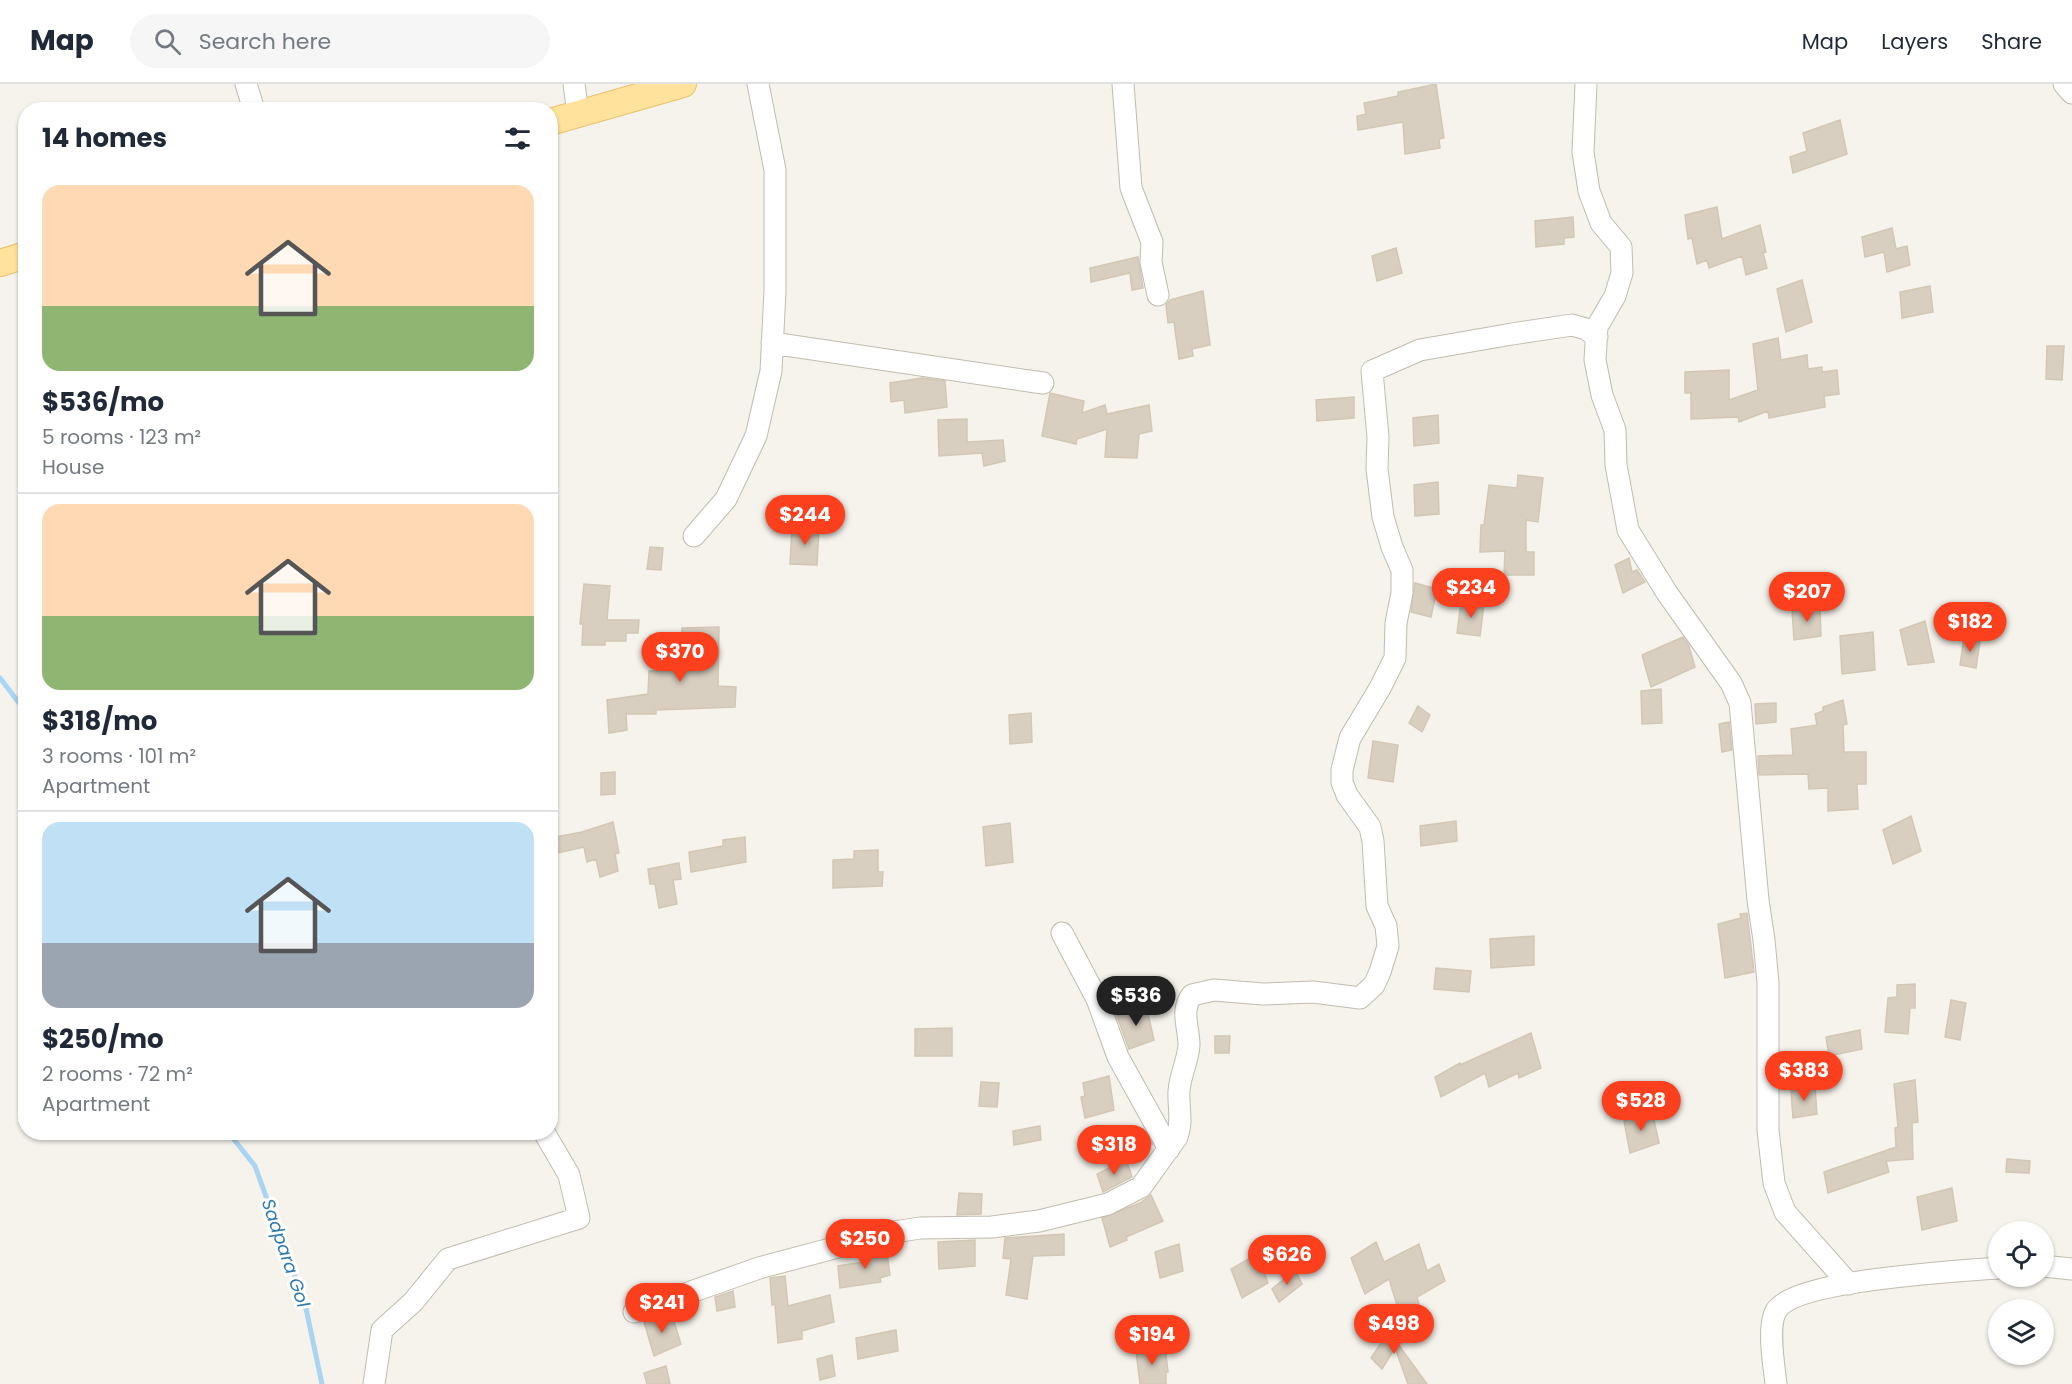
<!DOCTYPE html>
<meta charset="utf-8">
<style>
body{margin:0;font-family:Poppins,sans-serif;background:#f6f6f7;color:#1f2937;height:100vh;display:flex;flex-direction:column;font-size:22px;white-space:nowrap}
*{box-sizing:border-box;margin:0}
p{font-size:20px;color:#747a83}
.icon{flex:none;width:33px;height:33px;fill:none;stroke:currentColor;stroke-width:2;stroke-linecap:round;stroke-linejoin:round}
.map{position:relative;flex:1;overflow:hidden}
.panel{position:absolute;left:18px;top:18px;width:540px;height:1038px;display:flex;flex-direction:column;background:#fff;border-radius:24px;box-shadow:0 2px 4px #0004}
.panel>*{flex:none}
.buttons{position:absolute;left:1988px;top:1137px;display:grid;gap:12px}
.buttons a{display:grid;place-items:center;width:66px;height:66px;border-radius:50%;background:#fff;box-shadow:0 2px 4px #0004;font-size:30px}
.price{position:absolute;translate:-50% -51px;padding:0 14px;border-radius:21px;background:#fc3f1d;color:#fff;font-size:20px;line-height:39px;filter:drop-shadow(0 2px 3px #0008)}
.price::after{content:'';position:absolute;left:50%;top:36px;width:18px;height:14px;margin-left:-9px;background:inherit;clip-path:polygon(0 0,100% 0,50% 100%)}
.price.selected{background:#222;color:#fff}
ul{padding:0;list-style:none}
li{display:grid;align-content:center;gap:12px;height:318px;padding:0 24px}
li+li{border-top:2px solid #e0e1e3}
li span{display:grid;place-items:center;height:186px;border-radius:18px;color:#555}
li>.icon{margin-inline-start:auto}
span .icon{width:108px;height:108px;fill:#fffc;stroke-width:1}
li b{font-size:26px}
h2{display:flex;justify-content:space-between;align-items:center;height:72px;padding:0 24px;font-size:26px}
header{display:flex;align-items:center;gap:36px;box-sizing:border-box;height:84px;padding:0 30px;background:#fff;border-bottom:2px solid #e0e1e3}
header strong{font-size:28px}
nav{display:flex;gap:33px;margin-inline-start:auto;font-size:21px}
.search{width:420px;height:54px;background:#f6f6f7;display:flex;align-items:center;gap:15px;box-sizing:border-box;padding:0 21px;border-radius:33px;color:#747a83;font-size:22px}
.map>svg:first-child{display:block}
.lines{fill:none;stroke-linecap:round;stroke-linejoin:round}
.stream{stroke:#a9d4f2;stroke-width:5}
.building{fill:#d8cfc1;stroke:#d3c7b4;stroke-width:1.5}
.minor-casing{stroke:#c2bbae;stroke-width:23}
.major-casing{stroke:#e6c16a;stroke-width:28}
.minor{stroke:#fff;stroke-width:21}
.major{stroke:#ffe39c;stroke-width:26}
.labels{text-anchor:middle;dominant-baseline:central;stroke-width:6;stroke-linejoin:round;paint-order:stroke}
.water-label{font-size:18px;font-style:italic;fill:#2e7ab2;stroke:#fff}
</style>
<header>
<strong>Map</strong>
<div class="search"><svg class="icon" aria-label="search" viewBox="0 0 24 24"><circle cx="10" cy="10" r="6"/><path d="M15 15l6 6"/></svg>Search here</div>
<nav><a>Map</a><a>Layers</a><a>Share</a></nav>
</header>
<div class="map">
<svg width="2072" height="1300" viewBox="0 0 2072 1300">
<rect width="100%" height="100%" fill="#f6f3ec"/>
<g class="lines">
<path class="stream" d="M0,594L26,628
M228,1048L255,1082L305,1220L322,1300"/>
</g>
<path class="building" d="M1436,0L1444,54L1439,55L1440,64L1405,70L1403,38L1358,46L1357,32L1366,30L1364,19L1398,12V8Z
M1840,36L1847,70L1793,89L1790,73L1807,67L1803,49Z
M1717,123L1722,155L1760,141L1766,168L1763,169L1767,184L1746,191L1742,172L1709,184L1707,176L1697,180L1692,154L1688,155L1685,131Z
M1573,133L1574,153L1564,154V160L1536,163L1535,137Z
M1892,144L1896,165L1907,162L1910,181L1887,188L1884,168L1865,173L1862,153Z
M1396,164L1402,189L1377,197L1372,172Z
M1138,173L1143,204L1132,206L1130,189L1091,198L1090,184Z
M1802,196L1812,238L1786,248L1777,205Z
M1930,202L1933,228L1902,234L1900,208Z
M1203,207L1210,261L1192,265L1193,272L1179,275L1174,238L1168,239L1166,221L1170,216Z
M1778,254L1781,276L1807,271L1808,285L1822,283V288L1837,286L1839,310L1824,312L1825,323L1769,334L1768,327L1739,338L1738,333L1691,335V309H1685V288L1729,286V316L1758,306L1753,260Z
M2047,262H2064L2062,296L2046,295Z
M922,294L945,297L947,323L905,329L904,316L891,318L890,299Z
M1050,309L1084,317L1082,329L1105,321L1107,330L1149,321L1152,347L1139,350L1137,374L1105,373L1107,345L1077,355L1076,360L1042,352Z
M1354,313V334L1317,337L1316,316Z
M1438,331L1439,359L1414,362L1413,334Z
M967,335V358L1003,356L1005,377L984,382L982,369L939,372L938,336Z
M1518,391L1543,394L1538,438L1526,436V468H1534V491H1504L1505,467L1480,468L1481,441H1484L1489,401L1517,404Z
M1438,398L1439,430L1415,432L1414,401Z
M792,444H819L817,481L790,480Z
M650,463L663,464L661,486L647,485Z
M1629,474L1632,488L1637,486L1645,498L1623,509L1615,481Z
M1415,499L1437,505L1431,533L1411,528Z
M584,500L610,502L607,536H639L638,549H626V557H605V561H582L583,540H580Z
M1461,518L1484,520L1480,552L1457,549Z
M1820,523L1821,552L1794,556L1792,526Z
M1925,537L1934,578L1908,581L1900,546Z
M719,543L718,602L736,603L735,623L656,626V630H626L627,646L609,649L607,616L648,610L649,587L681,586L682,544Z
M1873,548L1875,586L1842,590L1840,552Z
M1683,553L1689,562L1695,583L1651,603L1642,571Z
M1964,554L1980,557L1976,584L1960,581Z
M1661,605L1662,639L1642,640L1641,607Z
M1843,616L1847,640L1843,641L1844,668H1866V700H1857L1858,725L1828,727V704L1809,705L1808,690L1759,691L1758,672L1793,671L1791,645L1817,641L1815,630L1823,627V623Z
M1776,619V638L1756,640L1755,620Z
M1418,622L1430,631L1422,648L1409,639Z
M1031,629L1032,658L1010,660L1009,631Z
M1729,638L1732,666L1722,668L1719,640Z
M1373,657L1398,661L1393,698L1368,694Z
M615,688V710L601,711V689Z
M1911,732L1921,767L1893,780L1883,746Z
M1456,737L1457,757L1421,762L1420,742Z
M613,738L619,769L615,770L618,787L600,793L596,775L587,778L584,763L557,769L555,753L582,748Z
M1010,739L1013,778L986,782L983,743Z
M745,753L746,778L691,788L689,768L723,762V756Z
M878,766V788H883L882,802L833,804V776L854,775V767Z
M679,779L681,795L673,796L677,820L659,824L655,800H650L648,785Z
M1747,829L1754,888L1725,894L1718,840L1741,834L1740,830Z
M1534,852V881L1491,884L1490,855Z
M1436,884L1471,887L1469,908L1434,905Z
M1915,900V924H1910L1908,950L1885,948L1888,914L1897,913V901Z
M1951,916L1966,919L1960,956L1945,953Z
M1146,921L1154,956L1129,965L1117,932Z
M952,944V972H915V945Z
M1860,946L1862,965L1829,972L1826,953Z
M1531,949L1541,984L1519,994L1518,989L1489,1003L1485,989L1441,1013L1435,993L1460,979V981Z
M1215,952H1230L1229,969H1215Z
M1109,992L1114,1026L1085,1034L1081,1013L1085,1012L1083,999Z
M1915,996L1918,1038L1912,1039L1913,1075L1886,1077L1889,1088L1828,1109L1824,1088L1896,1063L1895,1044L1898,1043L1894,1000Z
M981,998L999,999L997,1023L979,1022Z
M1815,1003L1817,1030L1793,1034L1791,1007Z
M1652,1027L1659,1059L1630,1069L1624,1037Z
M1040,1042L1041,1056L1014,1061L1013,1047Z
M1143,1045L1152,1060L1142,1065L1138,1047Z
M1126,1075L1132,1093L1103,1108L1097,1090Z
M2007,1075L2030,1077L2029,1089L2006,1088Z
M1952,1104L1957,1137L1922,1146L1917,1113Z
M959,1109L982,1110L981,1130L957,1131Z
M1151,1111L1163,1137L1126,1153L1127,1156L1110,1163L1102,1134L1140,1119Z
M1064,1150V1171L1033,1172L1027,1215L1006,1211L1011,1175L1003,1174L1005,1154Z
M975,1156V1182L939,1185L938,1158Z
M1376,1158L1384,1178L1419,1160L1427,1187L1439,1180L1445,1197L1417,1213L1423,1235L1404,1244L1389,1195L1365,1210L1351,1174Z
M1179,1160L1183,1187L1160,1194L1155,1168Z
M886,1163L890,1191L880,1194L881,1198L840,1204L838,1182L864,1178L863,1169Z
M1257,1170L1268,1199L1242,1214L1231,1185Z
M1295,1186L1302,1200L1279,1218L1272,1205Z
M785,1192L788,1222L830,1211L834,1238L802,1247V1255L778,1259L775,1220L772,1221L770,1194Z
M733,1207L735,1223L717,1227L715,1213Z
M671,1228L681,1260L654,1272L644,1238Z
M1380,1236L1398,1260L1427,1300H1408L1395,1264L1382,1285L1371,1274L1381,1259L1371,1246Z
M896,1246L898,1267L858,1275L856,1254Z
M1165,1262L1168,1288H1166V1300H1140L1136,1267Z
M832,1271L835,1292L820,1296L817,1275Z
M666,1282L670,1300H647L644,1289Z"/>
<g class="lines">
<g class="minor-casing">
<path id="minor" d="M246,0L254,26
M574,0L578,30
M1123,0L1131,104L1152,158L1151,178L1158,211
M1586,0L1583,68L1589,107L1601,139L1621,163L1622,189L1615,212L1597,243L1595,276L1602,311L1615,346L1616,381L1628,446L1667,509L1731,599L1740,619L1758,816L1764,856L1768,899V1046L1774,1099L1785,1128L1849,1200
M2064,0L2072,9
M772,259L1043,299
M694,452L726,415L756,352L771,287L775,207V86L758,0
M1062,849L1097,915L1118,973L1169,1065
M2043,1182L2072,1185
M634,1228L759,1184L894,1148L920,1144L992,1143L1039,1137L1108,1120L1141,1103L1177,1053C1183,1037 1178,1023 1179,1007C1180,991 1188,977 1189,961C1189,943 1180,927 1192,911L1214,906L1263,910L1313,908L1360,914L1374,901L1380,888L1388,862L1386,842L1377,822L1373,757L1370,743L1347,711L1342,698V686L1350,654L1380,604L1395,574L1396,539L1402,509V486L1392,463L1383,433L1377,385L1378,353L1372,287L1420,266L1512,250L1572,241L1586,245L1597,253
M374,1300L382,1246L413,1218L448,1175L579,1134L569,1091L544,1048
M1776,1300C1774,1281 1767,1243 1776,1227C1794,1196 1959,1187 1998,1184"/>
</g>
<g class="major-casing">
<path id="major" d="M550,38L683,0
M0,179L26,171"/>
</g>
<use href="#minor" class="minor"/>
<use href="#major" class="major"/>
</g>
<g class="labels">
<g class="water-label">
<text transform="translate(286 1169) rotate(71)">Sadpara Gol</text>
</g>
</g>
</svg>
<div class="buttons">
<a><svg class="icon" aria-label="locate" viewBox="0 0 24 24"><circle cx="12" cy="12" r="6"/><path d="M12 2v4M12 18v4M2 12h4M18 12h4"/></svg></a>
<a><svg class="icon" aria-label="layers" viewBox="0 0 24 24"><path d="M12 4l9 5-9 5-9-5zM3 14l9 5 9-5"/></svg></a>
</div>
<b class="price" style="left:805px;top:462px">$244</b>
<b class="price" style="left:1471px;top:535px">$234</b>
<b class="price" style="left:1807px;top:539px">$207</b>
<b class="price" style="left:1970px;top:569px">$182</b>
<b class="price" style="left:680px;top:599px">$370</b>
<b class="price selected" style="left:1136px;top:943px">$536</b>
<b class="price" style="left:1804px;top:1018px">$383</b>
<b class="price" style="left:1641px;top:1048px">$528</b>
<b class="price" style="left:1114px;top:1092px">$318</b>
<b class="price" style="left:865px;top:1186px">$250</b>
<b class="price" style="left:1287px;top:1202px">$626</b>
<b class="price" style="left:662px;top:1250px">$241</b>
<b class="price" style="left:1394px;top:1271px">$498</b>
<b class="price" style="left:1152px;top:1282px">$194</b>
<section class="panel">
<h2>14 homes<svg class="icon" aria-label="filters" viewBox="0 0 24 24"><path d="M4 7h16M4 17h16"/><circle cx="9" cy="7" r="2"/><circle cx="15" cy="17" r="2"/></svg></h2>
<ul>
<li><span style="background:linear-gradient(#ffd9b3 65%,#8fb573 0)"><svg class="icon" aria-label="home" viewBox="0 0 24 24"><path d="M3 11l9-7 9 7M6 9v11h12V9"/></svg></span><div><b>$536/mo</b><p>5 rooms · 123 m²</p><p>House</p></div></li>
<li><span style="background:linear-gradient(#ffd9b3 60%,#8fb573 0)"><svg class="icon" aria-label="home" viewBox="0 0 24 24"><path d="M3 11l9-7 9 7M6 9v11h12V9"/></svg></span><div><b>$318/mo</b><p>3 rooms · 101 m²</p><p>Apartment</p></div></li>
<li><span style="background:linear-gradient(#bfe0f5 65%,#9aa5b1 0)"><svg class="icon" aria-label="home" viewBox="0 0 24 24"><path d="M3 11l9-7 9 7M6 9v11h12V9"/></svg></span><div><b>$250/mo</b><p>2 rooms · 72 m²</p><p>Apartment</p></div></li>
</ul>
</section>
</div>
